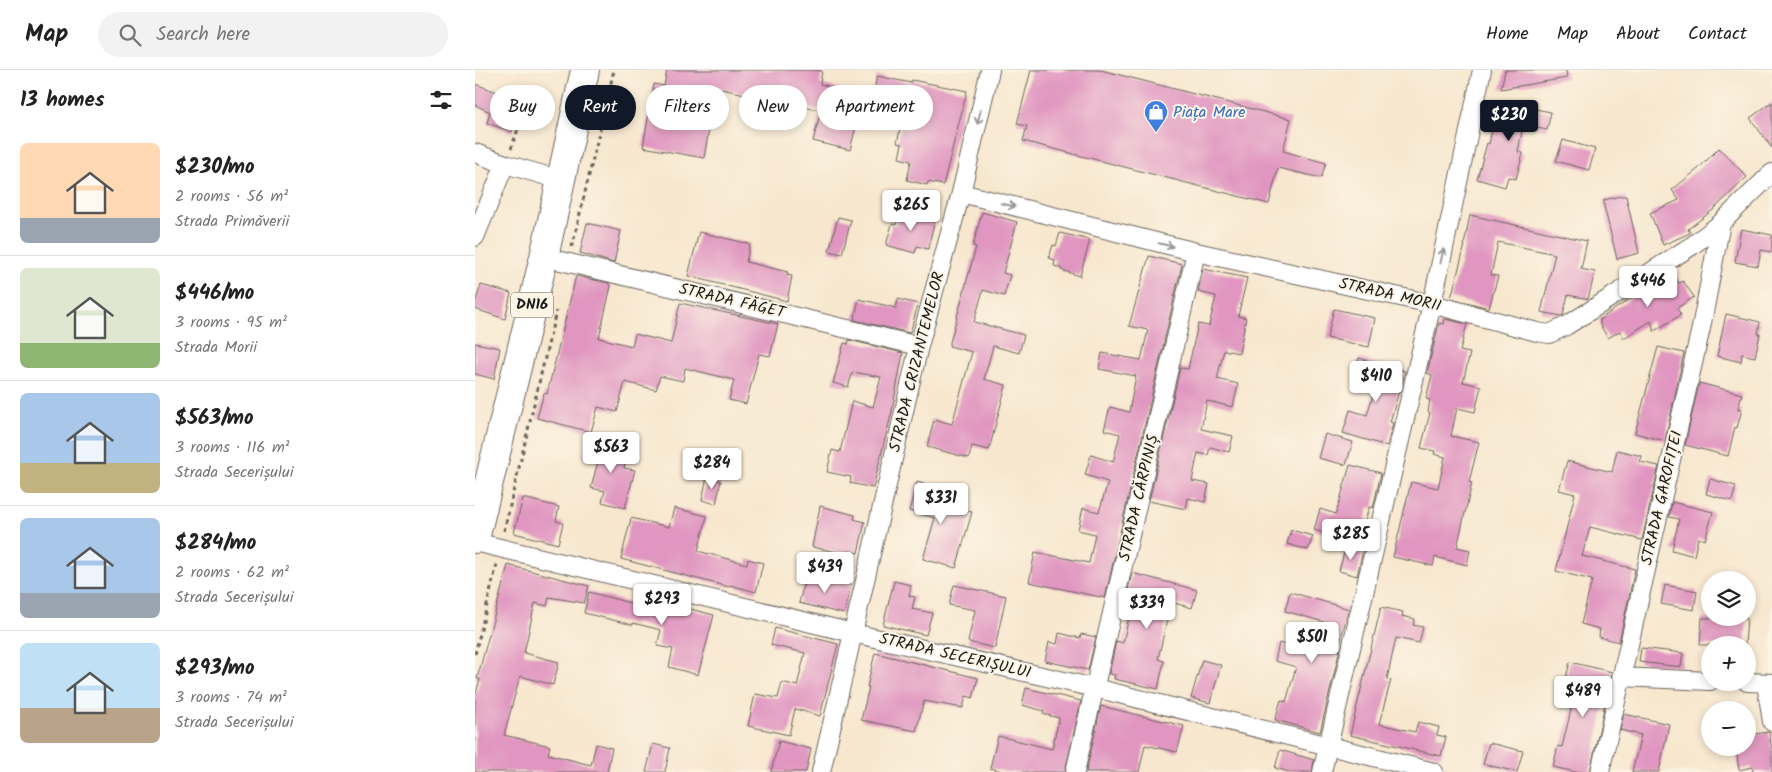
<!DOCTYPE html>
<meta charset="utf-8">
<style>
body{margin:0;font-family:Kalam,sans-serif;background:#f2f2f2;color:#222;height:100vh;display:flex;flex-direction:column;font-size:19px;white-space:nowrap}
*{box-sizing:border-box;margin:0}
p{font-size:16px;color:#767676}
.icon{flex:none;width:28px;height:28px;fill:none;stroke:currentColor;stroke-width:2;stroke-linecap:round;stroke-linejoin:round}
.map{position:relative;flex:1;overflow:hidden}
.panel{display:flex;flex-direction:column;background:#fff;width:475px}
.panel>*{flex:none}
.banner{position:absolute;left:15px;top:15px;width:475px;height:45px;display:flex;gap:10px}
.controls{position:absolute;left:1226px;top:501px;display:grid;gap:10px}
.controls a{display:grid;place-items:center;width:55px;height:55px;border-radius:50%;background:#fff;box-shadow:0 2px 8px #0003;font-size:25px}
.price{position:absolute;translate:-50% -42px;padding:0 11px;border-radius:5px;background:#fff;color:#222;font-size:16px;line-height:32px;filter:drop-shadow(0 1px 2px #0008)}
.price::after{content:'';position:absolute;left:50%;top:30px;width:15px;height:11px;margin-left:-8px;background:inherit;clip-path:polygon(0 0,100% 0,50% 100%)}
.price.on{background:#111827;color:#fff}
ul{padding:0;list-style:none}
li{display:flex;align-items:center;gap:15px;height:125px;padding:0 20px}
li+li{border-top:1px solid #e0e0e0}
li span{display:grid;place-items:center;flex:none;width:140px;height:100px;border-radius:8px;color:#555}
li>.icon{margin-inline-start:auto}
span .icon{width:60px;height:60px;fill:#fffc;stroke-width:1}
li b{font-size:21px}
h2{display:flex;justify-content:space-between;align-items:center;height:60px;padding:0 20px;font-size:21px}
.chip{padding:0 18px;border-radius:22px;background:#fff;box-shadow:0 2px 8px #0003;font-size:18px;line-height:45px}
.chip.on{background:#111827;color:#fff}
header{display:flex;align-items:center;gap:30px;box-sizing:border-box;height:70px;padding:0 25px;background:#fff;border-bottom:1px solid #e0e0e0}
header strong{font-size:24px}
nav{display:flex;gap:28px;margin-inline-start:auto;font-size:18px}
.search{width:350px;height:45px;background:#f2f2f2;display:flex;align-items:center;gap:12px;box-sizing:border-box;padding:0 18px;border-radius:28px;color:#767676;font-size:19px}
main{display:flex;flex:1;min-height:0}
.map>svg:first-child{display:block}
.building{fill:#e096c0}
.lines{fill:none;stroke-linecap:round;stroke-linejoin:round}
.street-casing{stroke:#69635b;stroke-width:20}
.highway-casing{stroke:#69635b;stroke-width:30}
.path{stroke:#69635b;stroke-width:3;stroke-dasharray:4 4;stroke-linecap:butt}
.street{stroke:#fff;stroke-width:18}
.highway{stroke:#fff;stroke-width:28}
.oneway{stroke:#999}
.labels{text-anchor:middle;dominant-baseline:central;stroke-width:4;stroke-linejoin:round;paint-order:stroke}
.shield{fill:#fcf5e5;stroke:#5f5d58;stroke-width:1}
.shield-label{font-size:15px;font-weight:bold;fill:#1c1c1c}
.shop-label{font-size:16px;fill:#366cbe;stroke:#fcf5e5;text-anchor:start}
.street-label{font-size:16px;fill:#1c1c1c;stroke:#fcf5e5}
</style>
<header>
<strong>Map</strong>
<div class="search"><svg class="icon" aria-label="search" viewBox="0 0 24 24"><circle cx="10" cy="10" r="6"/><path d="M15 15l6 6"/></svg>Search here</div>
<nav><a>Home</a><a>Map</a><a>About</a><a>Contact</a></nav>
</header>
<main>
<section class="panel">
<h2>13 homes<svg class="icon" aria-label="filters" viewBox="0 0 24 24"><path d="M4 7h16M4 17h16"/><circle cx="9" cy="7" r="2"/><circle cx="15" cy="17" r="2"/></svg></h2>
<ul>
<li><span style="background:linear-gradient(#ffd9b3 75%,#9aa5b1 0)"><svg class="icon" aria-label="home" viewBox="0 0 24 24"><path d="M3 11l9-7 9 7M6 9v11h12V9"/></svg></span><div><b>$230/mo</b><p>2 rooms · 56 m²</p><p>Strada Primăverii</p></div></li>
<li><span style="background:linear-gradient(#dfe7d0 75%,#8fb573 0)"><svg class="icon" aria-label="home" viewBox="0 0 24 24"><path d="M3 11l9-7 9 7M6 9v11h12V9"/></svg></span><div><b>$446/mo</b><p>3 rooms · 95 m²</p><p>Strada Morii</p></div></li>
<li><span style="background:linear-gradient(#a9c7e8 70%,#c2b280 0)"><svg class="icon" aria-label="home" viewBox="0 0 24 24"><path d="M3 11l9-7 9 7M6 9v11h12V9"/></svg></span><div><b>$563/mo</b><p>3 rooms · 116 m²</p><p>Strada Secerișului</p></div></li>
<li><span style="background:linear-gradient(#a9c7e8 75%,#9aa5b1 0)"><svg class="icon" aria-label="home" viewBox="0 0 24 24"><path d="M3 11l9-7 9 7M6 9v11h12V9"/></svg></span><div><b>$284/mo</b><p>2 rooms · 62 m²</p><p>Strada Secerișului</p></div></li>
<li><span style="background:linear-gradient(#bfe0f5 65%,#b9a48a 0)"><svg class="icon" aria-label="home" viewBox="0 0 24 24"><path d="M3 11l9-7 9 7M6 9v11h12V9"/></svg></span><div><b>$293/mo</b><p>3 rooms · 74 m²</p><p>Strada Secerișului</p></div></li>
</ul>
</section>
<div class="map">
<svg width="1297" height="702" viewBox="0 0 1297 702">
<rect width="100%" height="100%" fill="#fcf5e5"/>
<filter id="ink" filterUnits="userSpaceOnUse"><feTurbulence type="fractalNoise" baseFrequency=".02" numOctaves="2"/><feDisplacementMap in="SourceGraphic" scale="10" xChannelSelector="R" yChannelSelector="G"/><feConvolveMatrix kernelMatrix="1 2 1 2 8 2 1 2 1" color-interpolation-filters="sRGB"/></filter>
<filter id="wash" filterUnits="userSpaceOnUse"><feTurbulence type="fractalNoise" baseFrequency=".0096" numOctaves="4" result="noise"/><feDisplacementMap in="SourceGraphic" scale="20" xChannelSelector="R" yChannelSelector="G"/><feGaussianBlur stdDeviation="1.12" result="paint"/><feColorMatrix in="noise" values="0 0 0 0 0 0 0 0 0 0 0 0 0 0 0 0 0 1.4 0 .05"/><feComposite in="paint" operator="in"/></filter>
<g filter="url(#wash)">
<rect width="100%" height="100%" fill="#f7e7cf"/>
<g id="blocks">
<path class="building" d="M192,0H339L347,1L345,14L389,25L375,80L338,71L346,40L309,34V32L241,18L229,88L168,77L179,14L189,16Z
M556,0H626L816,49L808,81L851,93L846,108L803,98L794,134L548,71L552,56L542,54Z
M1030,0H1091L1092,8L1026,19Z
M402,6L436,13L437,10L492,21L468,115L453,112L452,115L432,110L436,91L424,88L427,74L422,73L429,42L396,35Z
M0,14L47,31L37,62L12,53L15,42L0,35Z
M1023,32L1076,42L1072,60L1048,55L1043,82L1048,83L1041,109L1033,107L1030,117L1002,109L1012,73L1014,74Z
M1297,32V78L1275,48Z
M1088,70L1120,79L1114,100L1081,91Z
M1244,78L1272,107L1238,140L1213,159L1215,163L1188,175L1175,143L1204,130L1197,120L1223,99Z
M1145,126H1151L1164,183L1142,189L1129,136V130Z
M425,141L460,149L453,179L442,176L440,183L411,175L417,154L421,155Z
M507,142L542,152L528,203L535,205L529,226L508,220L499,252L549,265L544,283L518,276L509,309L531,315L514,380L497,376L494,388L452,377L459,349L477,354L497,282L474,276L501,177L498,176Z
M995,145L1112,171L1106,199L1120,202L1113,229L1093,225L1088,245L1086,246L1066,242L1080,184L1023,172L1016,205L1023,206L1014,238L976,228L990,175H989Z
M363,147L376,150L367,184L354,181Z
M112,153L146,161L139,193L105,183Z
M1266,159L1297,165V182L1286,180L1283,196L1260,192Z
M224,162L275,174L271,192L313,202L312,205L317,206L312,231L213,206Z
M585,163L615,170L605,206L586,200V198L579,196L580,190L574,188L578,175L581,176Z
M674,186L707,194L630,528L554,512L560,482L614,493L620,464L603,460L608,438L624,442L633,412L610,405L616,385L638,392L645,364L629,360L635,337L654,342L661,306L624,299L627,283L666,290L673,260L654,256Z
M728,199L772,208L763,246L771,248L764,283L749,280L742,309L763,314L758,337L732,331L726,359L758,366L754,382L735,377L733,385L723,383L717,411L734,414L730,432L713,428L711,439L674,431L705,298L713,299L723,254L734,256L741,226L723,222Z
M1197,201L1204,213L1208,211L1219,227L1202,238L1206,245L1179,261L1176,251L1149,268L1145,261L1133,268L1125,255V249Z
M101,206L134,213V215L136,216L124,268L157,276L160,264L196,273L205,233L303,254L295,286L284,284L271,334L254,330L259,310L210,298L208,311L185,306L181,320L150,312L142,342L123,337L116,362L62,348L69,323L72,324Z
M6,215L36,223L30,249L0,239V233Z
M384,229L421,238L423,229L443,234L435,263L379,250Z
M859,239L900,248L894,277L852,268Z
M1251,244L1285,252L1283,264H1285L1280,287L1267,284L1266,292L1242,286Z
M970,249L992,254L985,281L995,283L988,312L1006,316L1000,342L982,338L976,366L1004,372L994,412L997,413L982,477L995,480L992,495L960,487L958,496L918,487L936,412L963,418L970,387L959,384L960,381L946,378L955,343L953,342L955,330L951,329L957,305L952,303L964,253L969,254Z
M374,270L428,283L417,341L398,418L375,413L376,407L352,402L357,380L365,382L377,331L398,337L406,307L378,302L373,317L358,313L369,273L373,274Z
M0,273L25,278L19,309L0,304Z
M1183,277L1209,283L1190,371L1160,363Z
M884,288L930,301L915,352L918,353L912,376L868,363L875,340L892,345L901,315L878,309Z
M1224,313L1267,324L1263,339H1267L1262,358L1260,357L1253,386L1210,375Z
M850,364L878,372L871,395L843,388Z
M111,373L153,383L149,398L160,400L150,438L127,432L130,421L116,418L123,391L108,387Z
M1142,380L1167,386L1165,392L1184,396L1167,470L1115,457L1107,486L1160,499L1144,572L1124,567L1125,559L1106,554L1117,510L1081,501L1100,424L1084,420L1092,391L1137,402Z
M875,395L906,403L898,438L894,437L884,473L839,460L845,439L861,444Z
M232,407L246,411L241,434L227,430Z
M1235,409L1261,416L1257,431L1231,424Z
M442,412L473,421L470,435L497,442L481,498L448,489L460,448L434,441Z
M48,428L84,437L81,451L88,453L83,474L39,463Z
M1197,432L1238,442L1230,470L1223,468L1219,486L1197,480L1204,449L1194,447Z
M345,436L380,445L379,449L390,452L383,483L372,481L371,484L337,477Z
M199,438L232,446L223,481L272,494L273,489L288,493L281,522L255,515L254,517L146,489L156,448L194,457Z
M816,460L838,466L833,480L812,474Z
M871,476L888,480L882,506L864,501Z
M33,495L114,516L109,533L74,527L72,536L60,533L49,583L84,592L78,615L45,606L29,665L75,676L73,684L116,695L121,674L137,678L132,702H0V627L5,609H2Z
M657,503L722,520L717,538L696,532L683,589L689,591L683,619L639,609L640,605L634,604L641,571L648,573L657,534L650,532Z
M331,504L376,515L369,544L324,533Z
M419,511L436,515L434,526L440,527L437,539L457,543L451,565L408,555Z
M479,515L531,526L520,578L493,572L500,540L474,535Z
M1190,515L1222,521L1219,540L1186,534Z
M114,522L166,536L168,527L239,545L223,605L194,597L198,579L182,576L186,560L158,553V555L109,543Z
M815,522L874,539L863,579H865L845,662L800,650L806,630L811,632L821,597L800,591L804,573L840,583L849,552L810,541Z
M906,537L928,542L927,546L940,549L938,555L948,557L944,573L921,568L912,609L916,610L904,654L940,662L943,652L964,657L962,665L971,667L966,686L875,665Z
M1227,548H1272L1270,575H1225Z
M300,558L363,574L345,646L320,639L314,665L273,656L280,624L303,628L307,612L322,616L330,583L296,575Z
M584,563L605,568L606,564L621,567L613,600L570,591L574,572L582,574Z
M1166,578L1208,583L1206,597L1164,592Z
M400,583L503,608L498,628L491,626L488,638L449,631L441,661L386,650L394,617H392Z
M727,590L746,595L735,633L716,628Z
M1095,592L1137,602L1115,702H1100L1078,697L1083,676L1087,677L1102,615L1090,612Z
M551,618L606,631L590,702H531L515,698L523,666L577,679L584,648L568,644L569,641L547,635Z
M626,636L709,656L702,682L670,675L664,702H611Z
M1149,644L1194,654L1184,702H1157L1166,665L1145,660Z
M1294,662L1297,680V702H1278L1277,697L1264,700L1261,678H1272V665Z
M304,671L336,679L331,702H296Z
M1014,673L1048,681L1042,702L1008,694Z
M178,674L195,678L190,702H171Z
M805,680L839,690L837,702H814L800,698Z"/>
</g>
</g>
<g filter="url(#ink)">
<use href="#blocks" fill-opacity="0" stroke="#69635b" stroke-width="1"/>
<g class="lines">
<g class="street-casing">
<path id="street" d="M0,83L30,94
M486,123L721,182L957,234L1062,262L1074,264L1091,256L1218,175L1246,153L1297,103
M0,167L30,94L86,110
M69,187L444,276
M0,472L378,563L620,618L959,702
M1146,607L1235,611
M1272,612L1297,613
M1291,613L1297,652
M346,702L444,276L486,123L515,0
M600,702L721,182
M847,702L957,234L1007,0
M1125,702L1226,258L1246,153"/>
</g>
<g class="highway-casing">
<path id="highway" d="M0,469L69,187L110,0"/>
</g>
<path class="path" d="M36,79L58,16
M97,177L139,0
M29,461L81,241
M0,584L22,494"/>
<use href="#street" class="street"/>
<use href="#highway" class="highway"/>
</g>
<defs><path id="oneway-shaft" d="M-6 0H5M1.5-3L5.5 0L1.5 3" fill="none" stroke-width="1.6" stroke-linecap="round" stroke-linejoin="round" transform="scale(1.25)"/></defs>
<g class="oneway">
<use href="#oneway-shaft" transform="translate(504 47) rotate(103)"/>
<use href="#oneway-shaft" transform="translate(533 135) rotate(14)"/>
<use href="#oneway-shaft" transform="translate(691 175) rotate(14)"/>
<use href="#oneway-shaft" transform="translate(967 186) rotate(-78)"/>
</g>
</g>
<defs>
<g id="shop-pin" transform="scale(1.25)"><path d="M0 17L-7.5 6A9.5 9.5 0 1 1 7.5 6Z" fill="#3f7fe0" stroke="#fcf5e5"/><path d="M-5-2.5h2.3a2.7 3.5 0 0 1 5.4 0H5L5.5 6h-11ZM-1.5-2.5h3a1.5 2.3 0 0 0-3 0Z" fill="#fff"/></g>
</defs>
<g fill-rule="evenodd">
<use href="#shop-pin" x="681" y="42"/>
</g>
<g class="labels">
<rect class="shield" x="36" y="222.5" width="42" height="25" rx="4"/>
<g class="shield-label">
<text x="57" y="235">DN16</text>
</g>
<g class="shop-label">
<text x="698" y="42">Piața Mare</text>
</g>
<g class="street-label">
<text transform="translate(915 225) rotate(13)">STRADA MORII</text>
<text transform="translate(257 231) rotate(13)">STRADA FĂGET</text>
<text transform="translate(442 292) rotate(-76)">STRADA CRIZANTEMELOR</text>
<text transform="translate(664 428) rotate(-77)">STRADA CĂRPINIȘ</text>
<text transform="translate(1187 428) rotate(-77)">STRADA GAROFIȚEI</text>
<text transform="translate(480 586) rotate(13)">STRADA SECERIȘULUI</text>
</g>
</g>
</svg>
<div class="controls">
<a><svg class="icon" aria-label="layers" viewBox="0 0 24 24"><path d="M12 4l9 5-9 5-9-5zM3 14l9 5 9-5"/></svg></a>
<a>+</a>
<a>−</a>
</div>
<b class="price on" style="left:1034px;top:72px">$230</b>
<b class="price" style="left:436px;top:162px">$265</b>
<b class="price" style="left:1173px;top:238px">$446</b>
<b class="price" style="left:901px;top:333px">$410</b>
<b class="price" style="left:136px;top:404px">$563</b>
<b class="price" style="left:237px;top:420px">$284</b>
<b class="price" style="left:466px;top:455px">$331</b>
<b class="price" style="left:876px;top:491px">$285</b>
<b class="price" style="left:350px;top:524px">$439</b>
<b class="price" style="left:187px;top:556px">$293</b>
<b class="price" style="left:672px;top:560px">$339</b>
<b class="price" style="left:837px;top:594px">$501</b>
<b class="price" style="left:1108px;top:648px">$489</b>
<div class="banner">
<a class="chip">Buy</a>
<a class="chip on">Rent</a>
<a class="chip">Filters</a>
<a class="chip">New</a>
<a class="chip">Apartment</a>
</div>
</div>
</main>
